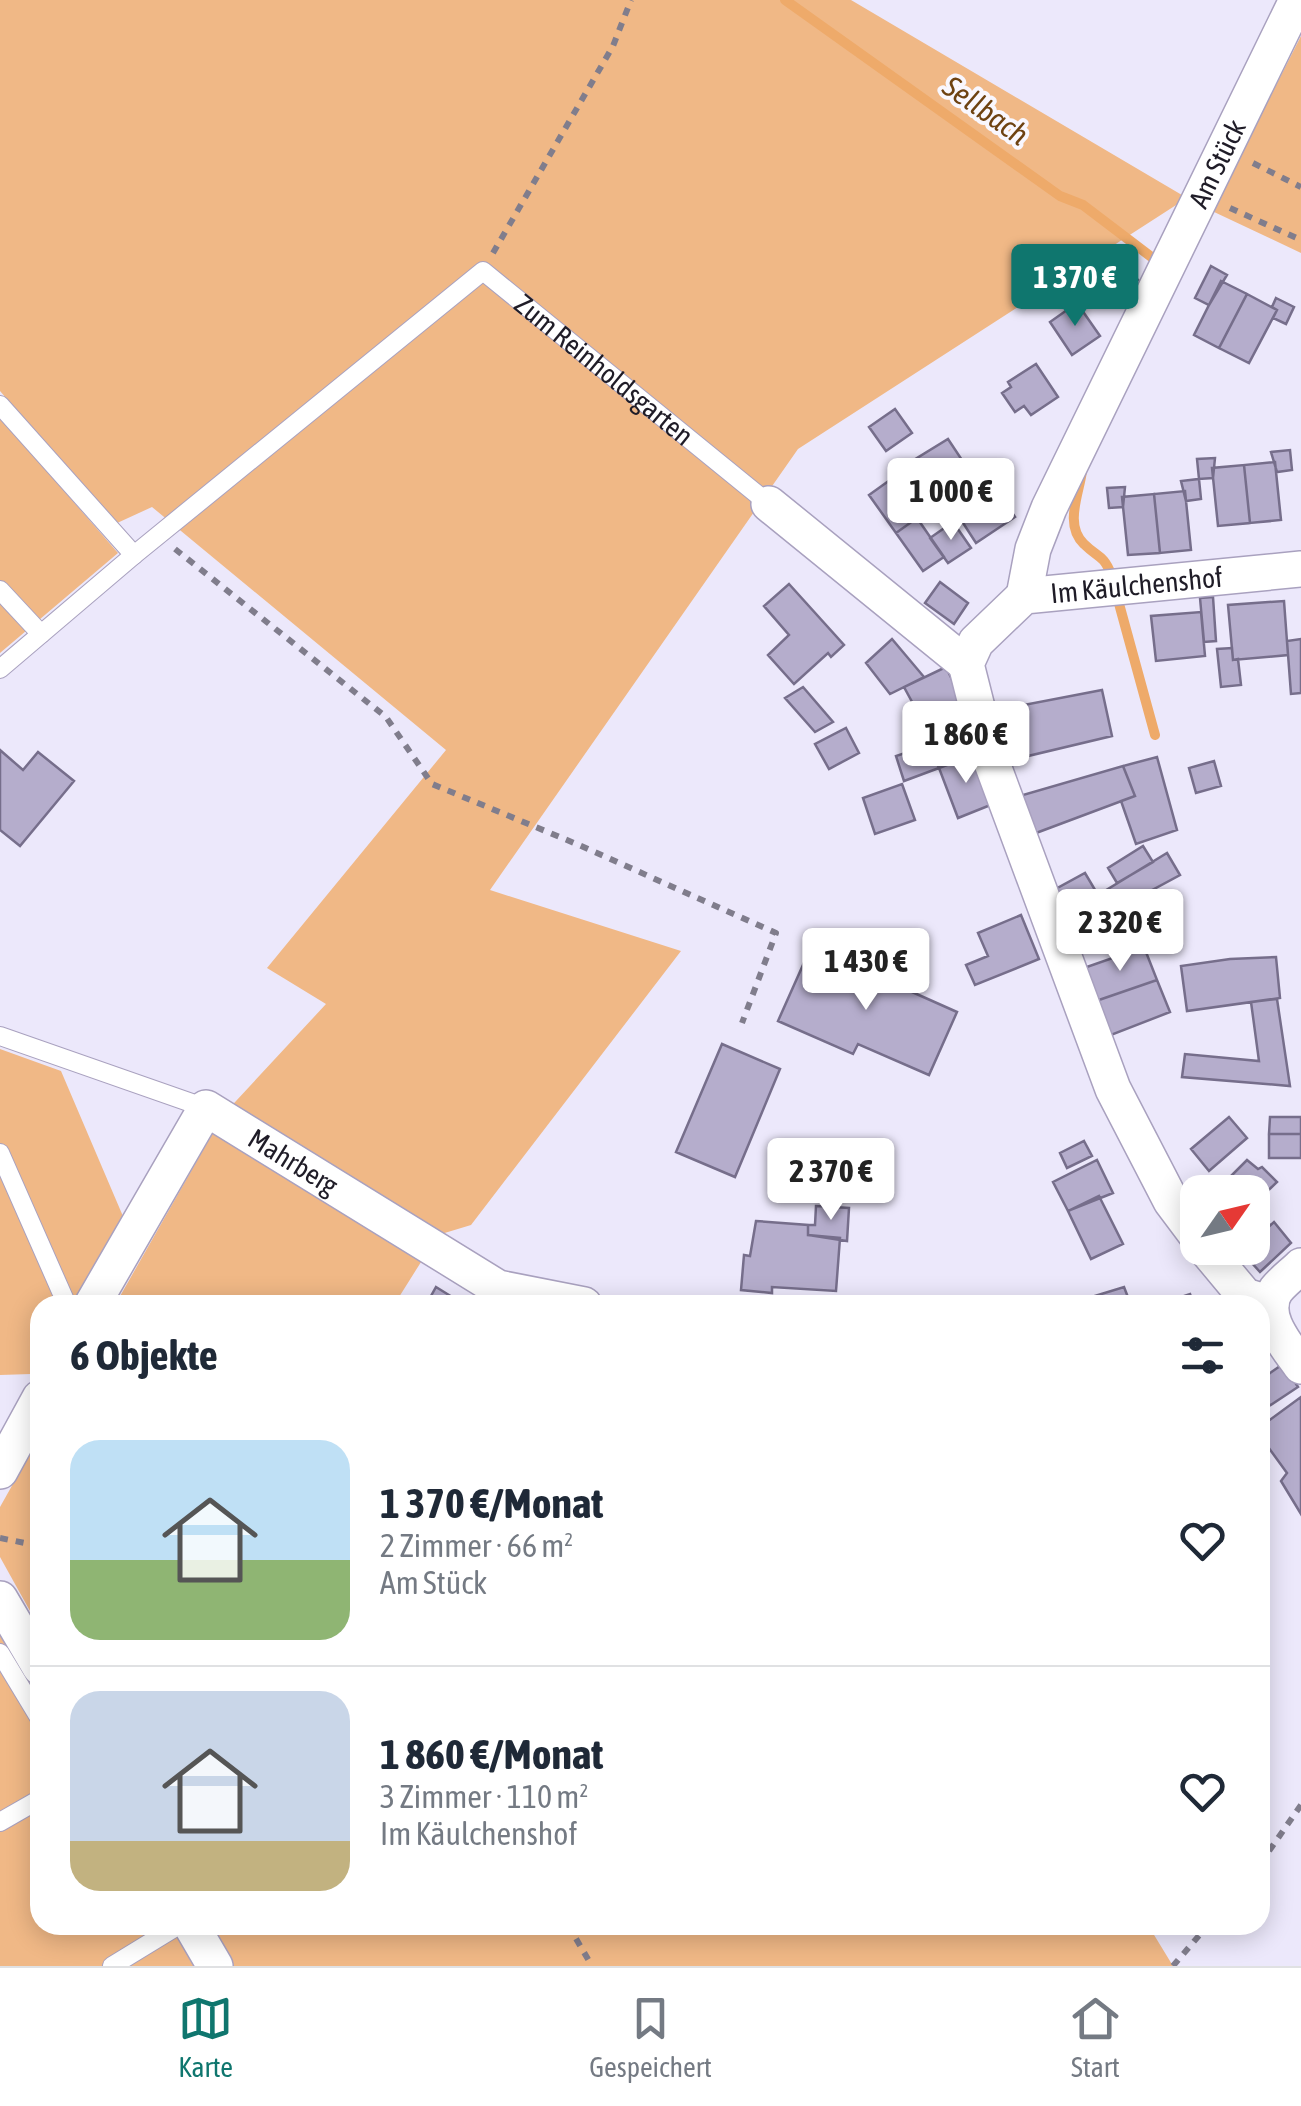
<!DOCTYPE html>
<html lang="de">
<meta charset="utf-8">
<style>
body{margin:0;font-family:"Asap Condensed",sans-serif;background:#f2f2f3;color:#1f2937;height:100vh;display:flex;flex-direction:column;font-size:38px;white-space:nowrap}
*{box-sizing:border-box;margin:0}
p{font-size:32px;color:#747a83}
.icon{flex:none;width:55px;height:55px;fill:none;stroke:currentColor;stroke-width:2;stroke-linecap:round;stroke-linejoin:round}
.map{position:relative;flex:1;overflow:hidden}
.drawer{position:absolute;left:30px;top:1295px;width:1240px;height:640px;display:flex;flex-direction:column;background:#fff;border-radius:30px;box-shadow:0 5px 25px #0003}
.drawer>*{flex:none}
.needle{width:65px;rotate:56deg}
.tools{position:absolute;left:1180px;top:1175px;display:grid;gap:20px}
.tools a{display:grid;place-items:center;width:90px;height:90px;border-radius:20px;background:#fff;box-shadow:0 5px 25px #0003;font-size:50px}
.price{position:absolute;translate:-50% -85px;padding:0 22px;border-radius:10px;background:#fff;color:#222;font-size:32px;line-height:65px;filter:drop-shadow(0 2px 5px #0008)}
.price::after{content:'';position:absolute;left:50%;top:60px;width:30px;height:22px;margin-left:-15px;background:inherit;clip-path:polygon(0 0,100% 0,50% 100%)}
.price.active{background:#0f766e;color:#fff}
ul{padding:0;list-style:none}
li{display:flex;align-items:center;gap:30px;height:250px;padding:0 40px}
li+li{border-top:2px solid #e0e1e3}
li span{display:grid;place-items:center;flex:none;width:280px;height:200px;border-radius:30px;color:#555}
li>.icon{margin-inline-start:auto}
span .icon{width:120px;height:120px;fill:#fffc;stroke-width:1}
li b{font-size:42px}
h2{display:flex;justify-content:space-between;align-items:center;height:120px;padding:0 40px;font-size:42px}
.tabs{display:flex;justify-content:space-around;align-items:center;height:140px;border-top:2px solid #e0e1e3;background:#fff;font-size:28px;color:#747a83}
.tabs a{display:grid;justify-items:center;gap:5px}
.tabs .active{color:#0f766e}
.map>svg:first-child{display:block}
.green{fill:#f0b886}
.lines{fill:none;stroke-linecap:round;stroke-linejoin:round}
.stream{stroke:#eeaa6a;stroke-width:10}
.building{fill:#b5adcc;stroke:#766e8b;stroke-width:2.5}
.service-casing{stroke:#a9a1bf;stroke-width:20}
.minor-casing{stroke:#a9a1bf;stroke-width:38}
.path{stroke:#807d8c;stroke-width:6;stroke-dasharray:8 8;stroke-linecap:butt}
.service{stroke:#fff;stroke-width:18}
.minor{stroke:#fff;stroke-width:35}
.labels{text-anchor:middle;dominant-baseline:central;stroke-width:8;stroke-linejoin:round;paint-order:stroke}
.street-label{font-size:28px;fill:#1f1c27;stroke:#f9f7fe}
.water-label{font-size:30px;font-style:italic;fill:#6e4211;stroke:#f9f7fe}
</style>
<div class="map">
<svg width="1301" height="1966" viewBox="0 0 1301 1966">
<rect width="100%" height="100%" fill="#ece8fb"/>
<path class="green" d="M0,0H851L1187,198L798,449L490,890L681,951L471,1225L438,1235L394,1305H115L223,1115L326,1004L267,968L446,750L152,507L115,524L0,391Z
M1301,36V253L1212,211Z
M0,417L118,553L0,653Z
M0,1049L61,1071L128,1228L77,1305H40V1361L31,1374L0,1375Z
M40,1436V1629L0,1557V1507Z
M0,1616L40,1684V1925H182L206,1966H0Z
M205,1925H1148L1173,1966H227Z"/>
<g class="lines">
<path class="stream" d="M785,0L1060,196L1083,205L1158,262
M1082,471C1079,494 1064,525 1084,544C1098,558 1103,554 1111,574
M1118,600L1155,735"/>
</g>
<path class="building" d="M1123,264L1138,280L1112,304L1097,288Z
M1211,266L1227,275L1209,305L1195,298Z
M1221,281L1247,294L1219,348L1194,335Z
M1247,294L1277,310L1249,363L1219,348Z
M1276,298L1294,307L1286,324L1273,318L1277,310L1272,307Z
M1077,303L1100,336L1072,355L1050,322Z
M1036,364L1058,397L1031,415L1024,406L1015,412L1002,393L1011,387L1008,382Z
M895,409L912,433L886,451L869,427Z
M948,439L964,463L924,487L909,463Z
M1290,450L1292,470L1277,472L1271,452Z
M1215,458L1213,478L1199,479L1197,459Z
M1275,462L1281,520L1250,523L1244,465Z
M1244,465L1250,523L1218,526L1212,468Z
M1199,479L1201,499L1186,501L1181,481Z
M890,480L917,518L896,533L869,495Z
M994,486L1015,517L976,543L956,512Z
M1125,487L1123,507L1109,508L1107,488Z
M1185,491L1191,550L1160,553L1154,494Z
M1154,494L1160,553L1128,555L1122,497Z
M917,518L944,557L923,571L896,533Z
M953,522L971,548L948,563L930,538Z
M940,582L968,603L954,624L925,603Z
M789,584L844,645L831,657L828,653L794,684L768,655L789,635L764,606Z
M1213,597L1216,641L1204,642L1200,598Z
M1284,601L1288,655L1233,660L1228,605Z
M1201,612L1205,656L1156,661L1151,616Z
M892,639L924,677L890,694L866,663Z
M1301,639V693L1291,694L1287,641Z
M1232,648L1233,660L1238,659L1241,685L1221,687L1217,649Z
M946,667L957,690L962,716L927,731L920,708L917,711L904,687Z
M803,687L833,722L815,732L785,698Z
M1102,690L1112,736L1007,761L992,711Z
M960,720L974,755L939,768L925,733Z
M846,728L859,753L829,769L815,744Z
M929,745L939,768L904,781L896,756Z
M0,750L23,770L38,752L74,781L20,846L0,830Z
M974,755L993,804L958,818L939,768Z
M1157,757L1177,830L1136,844L1121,801L1135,796L1123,766Z
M1214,761L1221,786L1196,793L1189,768Z
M1123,766L1135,796L1028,836L1016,797Z
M902,784L915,820L875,834L863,798Z
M1143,846L1153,862L1117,883L1108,868Z
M1167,853L1180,875L1076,931L1052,891L1085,873L1098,895Z
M1021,915L1039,959L975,985L966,965L988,956L978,933Z
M811,947L957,1012L929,1075L858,1044L853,1054L778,1021Z
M1144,947L1157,980L1096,1001L1081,969Z
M1276,957L1280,998L1187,1011L1181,966L1230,959Z
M1157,980L1170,1012L1111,1035L1096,1001Z
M1277,999L1290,1086L1182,1077L1185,1054L1259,1061L1251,1002Z
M722,1044L780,1069L735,1177L676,1152Z
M1229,1117L1247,1138L1209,1171L1191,1149Z
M1270,1117H1301V1134H1269Z
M1269,1134H1301V1158H1269Z
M1084,1141L1092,1156L1067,1168L1060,1153Z
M1097,1160L1113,1193L1068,1211L1053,1182Z
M1247,1160L1258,1169L1262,1167L1277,1182L1252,1206V1192H1215Z
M1099,1196L1123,1244L1091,1259L1068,1211Z
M816,1206L849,1208L847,1241L808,1235V1225H815Z
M1252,1215L1265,1230L1274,1222L1291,1243L1260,1272L1242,1252L1238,1256L1231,1248H1252Z
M756,1221L808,1225V1235L840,1238L836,1291L772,1287V1293L741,1290L744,1255L750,1256Z
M436,1287L465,1305H426Z
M1124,1287L1131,1305H1072V1303Z
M1190,1294L1194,1305L1148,1303L1162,1297L1166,1302Z
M1283,1364L1298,1387L1260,1412V1380Z
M1301,1397V1514L1281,1481L1287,1473L1260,1436V1427Z"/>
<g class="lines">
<g class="service-casing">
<g id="service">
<path d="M0,405L134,555"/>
<path d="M0,590L41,634"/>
<path id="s1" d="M0,669L134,555L483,271L769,504"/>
<path d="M0,1036L206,1108"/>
<path d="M0,1153L67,1305"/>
<path d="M0,1653L40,1719"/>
<path d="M0,1822L40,1799"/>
<path d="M112,1966L179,1925"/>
</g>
</g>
<g class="minor-casing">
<g id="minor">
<path d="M769,504L966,664"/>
<path id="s2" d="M1024,596L1033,549L1049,508L1297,0"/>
<path id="s3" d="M1198,1237L1171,1201L1113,1089L989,755L966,664L976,642L1024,596L1301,569"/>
<path d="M1205,1248L1245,1296L1271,1304"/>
<path d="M1301,1266C1293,1274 1283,1281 1276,1290C1259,1315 1287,1346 1301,1366"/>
<path id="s4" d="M92,1305L206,1108L498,1288L584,1305"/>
<path d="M0,1471L40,1398"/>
<path d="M0,1599L40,1667"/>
<path d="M191,1925L215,1966"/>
</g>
</g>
<path class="path" d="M1253,163L1301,187
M1230,208L1301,240
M493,253L613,46L631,0
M175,549L386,717L432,784L579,845L776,933L742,1023
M0,1538L40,1546
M1260,1864L1301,1805
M568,1925L592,1966
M1173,1966L1208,1925"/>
<use href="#service" class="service"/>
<use href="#minor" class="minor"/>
</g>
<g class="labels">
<g class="street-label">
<text stroke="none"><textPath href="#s2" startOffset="475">Am Stück</textPath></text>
<text stroke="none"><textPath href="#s1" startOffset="782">Zum Reinholdsgarten</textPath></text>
<text stroke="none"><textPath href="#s3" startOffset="825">Im Käulchenshof</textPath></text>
<text stroke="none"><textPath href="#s4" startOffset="330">Mahrberg</textPath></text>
</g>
<g class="water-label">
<text transform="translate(986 110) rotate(35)">Sellbach</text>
</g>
</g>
</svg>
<div class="tools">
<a><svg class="needle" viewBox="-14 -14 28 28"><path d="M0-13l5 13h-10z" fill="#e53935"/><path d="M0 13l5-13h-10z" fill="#747a83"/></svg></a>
</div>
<b class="price active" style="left:1075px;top:329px">1 370 €</b>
<b class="price" style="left:951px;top:543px">1 000 €</b>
<b class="price" style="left:966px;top:786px">1 860 €</b>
<b class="price" style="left:1120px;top:974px">2 320 €</b>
<b class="price" style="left:866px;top:1013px">1 430 €</b>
<b class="price" style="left:831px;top:1223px">2 370 €</b>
<section class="drawer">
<h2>6 Objekte<svg class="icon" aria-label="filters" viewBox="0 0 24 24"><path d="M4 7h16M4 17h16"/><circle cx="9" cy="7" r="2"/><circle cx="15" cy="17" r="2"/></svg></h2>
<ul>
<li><span style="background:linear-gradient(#bfe0f5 60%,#8fb573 0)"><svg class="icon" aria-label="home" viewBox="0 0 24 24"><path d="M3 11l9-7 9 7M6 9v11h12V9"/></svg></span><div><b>1 370 €/Monat</b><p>2 Zimmer · 66 m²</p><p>Am Stück</p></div><svg class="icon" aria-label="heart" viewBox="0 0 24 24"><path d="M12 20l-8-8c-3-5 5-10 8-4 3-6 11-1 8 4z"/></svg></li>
<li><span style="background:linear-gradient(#c9d6e8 75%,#c2b280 0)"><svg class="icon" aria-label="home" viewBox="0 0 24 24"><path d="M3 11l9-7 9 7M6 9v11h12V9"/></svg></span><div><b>1 860 €/Monat</b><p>3 Zimmer · 110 m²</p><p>Im Käulchenshof</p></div><svg class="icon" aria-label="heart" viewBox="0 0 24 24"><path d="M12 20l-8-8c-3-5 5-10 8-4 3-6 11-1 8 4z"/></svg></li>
</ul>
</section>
</div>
<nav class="tabs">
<a class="active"><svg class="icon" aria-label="map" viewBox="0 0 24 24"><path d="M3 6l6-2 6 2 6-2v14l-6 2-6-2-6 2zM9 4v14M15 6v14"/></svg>Karte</a>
<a><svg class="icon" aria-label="saved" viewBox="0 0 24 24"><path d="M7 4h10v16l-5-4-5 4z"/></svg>Gespeichert</a>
<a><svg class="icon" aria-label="home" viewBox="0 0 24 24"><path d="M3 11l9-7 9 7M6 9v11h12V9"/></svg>Start</a>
</nav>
